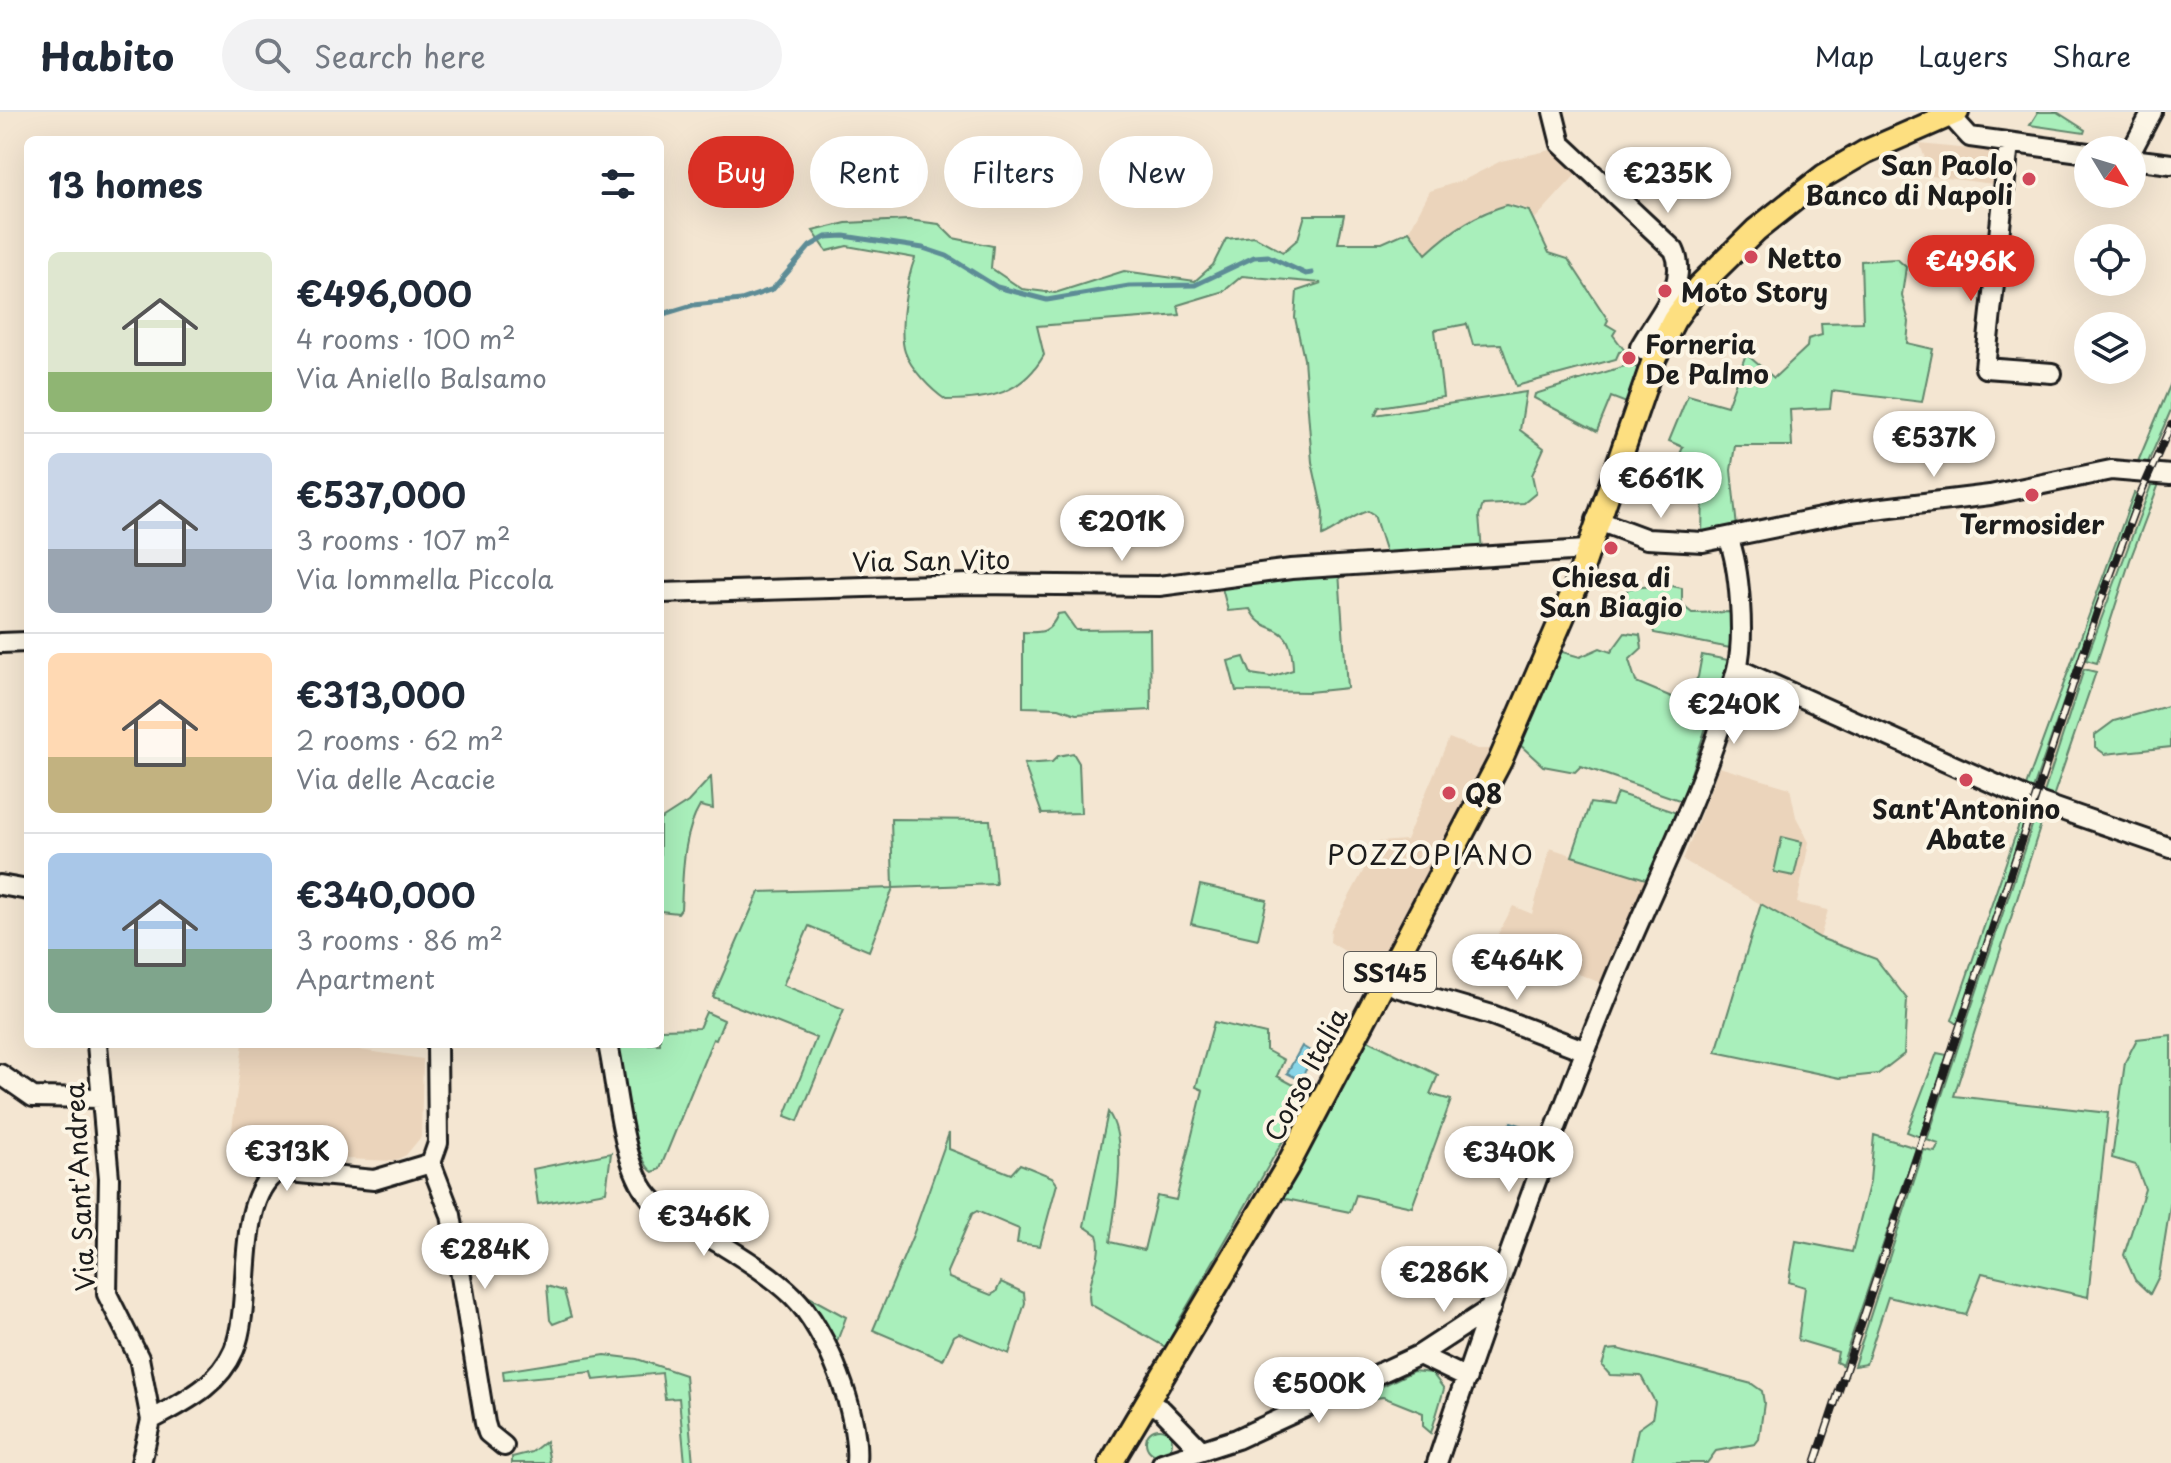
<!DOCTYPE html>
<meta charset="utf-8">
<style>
body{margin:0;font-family:"Playpen Sans",sans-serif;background:#f2f2f3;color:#1f2937;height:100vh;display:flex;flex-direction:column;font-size:30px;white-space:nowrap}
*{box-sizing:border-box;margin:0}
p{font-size:26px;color:#747a83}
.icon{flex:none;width:44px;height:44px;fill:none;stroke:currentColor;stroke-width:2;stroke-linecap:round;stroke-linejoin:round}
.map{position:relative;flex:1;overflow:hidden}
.drawer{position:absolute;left:24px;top:24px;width:640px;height:912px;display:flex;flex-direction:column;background:#fff;border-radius:12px;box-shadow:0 8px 32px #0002}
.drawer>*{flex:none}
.banner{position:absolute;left:688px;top:24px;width:760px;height:72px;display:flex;gap:16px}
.needle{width:52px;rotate:128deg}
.controls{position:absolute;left:2074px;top:24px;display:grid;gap:16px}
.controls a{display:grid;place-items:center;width:72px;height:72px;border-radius:50%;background:#fff;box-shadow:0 8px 32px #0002;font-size:40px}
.price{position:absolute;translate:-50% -68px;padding:0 18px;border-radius:28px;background:#fff;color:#222;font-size:26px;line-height:52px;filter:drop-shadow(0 2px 4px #0008)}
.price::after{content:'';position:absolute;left:50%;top:48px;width:24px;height:18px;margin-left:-12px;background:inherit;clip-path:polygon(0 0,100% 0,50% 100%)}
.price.active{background:#d93025;color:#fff}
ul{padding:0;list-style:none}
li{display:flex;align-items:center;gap:24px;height:200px;padding:0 24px}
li+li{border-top:2px solid #e0e1e3}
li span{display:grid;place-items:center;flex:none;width:224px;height:160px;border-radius:12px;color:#555}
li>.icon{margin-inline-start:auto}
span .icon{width:96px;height:96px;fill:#fffc;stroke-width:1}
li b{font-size:34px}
h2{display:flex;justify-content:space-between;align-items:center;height:96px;padding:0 24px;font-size:34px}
.pill{padding:0 28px;border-radius:36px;background:#fff;box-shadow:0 8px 32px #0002;font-size:28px;line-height:72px}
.pill.active{background:#d93025;color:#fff}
header{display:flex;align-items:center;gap:48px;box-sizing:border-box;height:112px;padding:0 40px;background:#fff;border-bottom:2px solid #e0e1e3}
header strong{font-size:38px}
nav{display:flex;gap:44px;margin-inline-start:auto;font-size:28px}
.search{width:560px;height:72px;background:#f2f2f3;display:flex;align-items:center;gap:20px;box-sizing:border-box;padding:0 28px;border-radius:44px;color:#747a83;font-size:30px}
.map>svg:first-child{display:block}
.built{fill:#ebd4bb}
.green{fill:#a9efbb;stroke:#62866c;stroke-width:2}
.water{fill:#89d6e8;stroke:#5d8c96;stroke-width:2}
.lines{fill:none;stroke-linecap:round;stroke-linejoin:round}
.stream{stroke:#5d8c96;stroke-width:5}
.minor-casing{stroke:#1c1c1c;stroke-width:24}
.major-casing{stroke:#1c1c1c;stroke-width:28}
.minor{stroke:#fcf5e5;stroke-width:18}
.major{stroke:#fddf80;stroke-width:22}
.rail-casing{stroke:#1c1c1c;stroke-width:8}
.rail{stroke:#fcf5e5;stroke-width:5;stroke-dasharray:15;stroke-linecap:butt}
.poi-dot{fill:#d1495b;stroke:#fcf5e5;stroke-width:3}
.labels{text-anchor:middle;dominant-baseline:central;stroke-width:8;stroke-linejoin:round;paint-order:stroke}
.shield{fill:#fcf5e5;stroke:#5f5d58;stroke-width:2}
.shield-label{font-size:24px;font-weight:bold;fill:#1c1c1c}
.poi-label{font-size:26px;font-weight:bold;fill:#1c1c1c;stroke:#fcf5e5;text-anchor:start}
.street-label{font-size:26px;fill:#1c1c1c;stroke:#fcf5e5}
.neighbourhood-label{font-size:28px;letter-spacing:2px;fill:#1c1c1c;stroke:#fcf5e5}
</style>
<header>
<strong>Habito</strong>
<div class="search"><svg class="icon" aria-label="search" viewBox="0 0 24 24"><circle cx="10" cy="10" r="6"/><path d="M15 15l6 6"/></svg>Search here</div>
<nav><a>Map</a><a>Layers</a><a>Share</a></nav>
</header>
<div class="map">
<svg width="2171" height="1351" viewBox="0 0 2171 1351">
<rect width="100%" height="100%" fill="#f4e6d2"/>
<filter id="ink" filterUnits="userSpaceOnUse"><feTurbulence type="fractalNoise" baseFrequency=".0125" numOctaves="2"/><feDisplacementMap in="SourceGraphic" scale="16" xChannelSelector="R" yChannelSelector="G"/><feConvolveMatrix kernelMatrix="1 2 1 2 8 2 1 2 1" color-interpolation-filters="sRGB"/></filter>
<g filter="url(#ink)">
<path class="built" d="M1920,32L1998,40L1993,72L1931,64Z
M1556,37L1580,58L1535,107L1525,96L1514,93L1485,99L1446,123L1426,142L1409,119L1430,79L1466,67L1501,49Z
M2137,382L2145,385L2102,499L2044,681L2036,678Z
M1449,626L1477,637H1493L1380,861L1330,830L1331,818L1379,730L1406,728Z
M1719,655L1790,676L1796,705L1809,730L1797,791L1828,798L1820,826L1683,748Z
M2029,700L2036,702L1854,1248L1846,1245Z
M1550,736L1649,768L1603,872L1528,841L1518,851L1489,839L1513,794L1532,802Z
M243,932H360V938L423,947L421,1025L406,1043L394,1049L298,1045L285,1040L286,1034L246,1031L231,1025Z"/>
<path class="green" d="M2038,0H2057L2085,18L2084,21L2030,13Z
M1507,93L1529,99L1549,141L1568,147L1608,208L1606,212L1616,218L1613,223L1625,239L1619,240L1616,247L1516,274L1501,232L1473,233L1467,212L1435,218L1443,285L1379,295L1375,303L1526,280L1520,318L1544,336L1532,363L1536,381L1524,391L1483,393L1479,404L1482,439L1386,441L1374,403L1368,399C1350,404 1339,417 1322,424L1323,400L1312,350L1304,247L1295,206L1297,179L1321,171L1242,164L1224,179L1178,193L1180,203L1037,214L1044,243C1022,282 989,288 946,288C931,278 911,257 905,240C898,219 907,166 915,146L847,134L827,139L813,119L846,111L908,108L939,112L953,126L993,134L991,156L1022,177L1055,181L1124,159L1195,169L1213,153L1226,127L1254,124L1283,140L1298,127L1305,103H1344L1338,131H1382L1409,119L1426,142C1450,119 1475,102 1507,93Z
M1897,147L1906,155L1902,183L1909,210L1907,231L1933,237L1922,290L1832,279L1830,296L1790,298L1792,334H1735L1731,358L1737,416L1702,424L1703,377L1673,359L1683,335L1669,329L1688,283L1727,294L1746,242L1774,266L1807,235L1808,227L1822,223L1821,211L1863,210L1861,149Z
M1631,252L1641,259L1629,292L1611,285L1597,319L1534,286L1535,282Z
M2171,271V298L2146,355L2137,352Z
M2153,368L2160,369L2130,448L2097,551L2086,548Z
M2134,381L2137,382L2033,677L2026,674Z
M1339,460L1347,576L1309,580L1236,579L1228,549L1244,545L1251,562L1271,565L1293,558C1292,502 1264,528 1250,497L1228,499L1221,472Z
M1667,473L1682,476V493L1692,501L1732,500L1730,536L1654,521L1652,510L1644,502L1622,497L1619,484L1630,476Z
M1064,501L1076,518L1150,517L1151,598L1076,602L1059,596L1023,595V520C1042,521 1050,521 1058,502Z
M1625,521L1640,523L1642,536L1629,548L1636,570L1681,589L1698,565L1702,543L1728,548L1682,689L1581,654L1575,660L1543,654L1518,631L1559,539L1580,545L1600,536L1611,540Z
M2084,557L2096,560L2053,685L2044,681Z
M2171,593V635L2105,642L2095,635V623L2114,609Z
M1073,641L1079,651L1081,701L1042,702L1024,652L1052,650L1058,644Z
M711,665L713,697L700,694C682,724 683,763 681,797L678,801L660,799V708L688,690Z
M1617,681L1677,701L1649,768L1572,744L1590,691L1612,694Z
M2024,698L2029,700L1958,912L1952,908Z
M2036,702L2043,706L1954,984L2108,1001L2088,1185L1982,1161L1966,1203L1888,1185L1866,1252L1854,1254L1924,1038L1935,1040L1939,1032L1927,1028Z
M891,707L990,708L996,772L893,776L869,839L809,814L783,873L844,897L798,1009L785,1004L816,926L713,885L759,780L893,776Z
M1782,725L1802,730L1794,764L1774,760Z
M1200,773L1267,788L1258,827L1191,812Z
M1761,792L1820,826L1876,847L1907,887L1904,942L1878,962L1840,966L1716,940Z
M706,900L724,908L716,928L713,927L660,1057L653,1060C635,1051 620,957 615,932H660V917L699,916Z
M1214,910L1266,922V938L1284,948L1277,964L1310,982L1176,1214L1179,1216L1167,1236L1090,1192C1085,1168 1105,1145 1097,1123L1084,1114L1108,1000C1129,1028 1115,1097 1110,1130L1144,1138L1157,1084L1176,1088L1203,978L1196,975Z
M2171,923V1088L2159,1164L2150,1182L2135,1168L2124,1143L2145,1077L2136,1053L2112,1046L2125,950L2137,927Z
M1368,928L1438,963L1430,982L1451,988L1412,1095L1356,1083L1350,1100L1281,1086Z
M1937,941L1947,943L1920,1025L1907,1020Z
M949,1021V1037L1011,1062L1020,1052L1052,1065L1057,1072L1040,1134L1017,1131L1019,1117L977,1099L972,1102L947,1160L949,1166L991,1183L996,1180L1001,1170L1024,1181L1025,1191L1009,1242L959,1221L954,1224L943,1248L873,1218L913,1123Z
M1874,1023L1916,1036L1842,1253L1836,1250L1838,1240L1798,1228L1805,1175L1789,1170L1796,1129L1852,1140L1870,1069Z
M611,1041L606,1080L538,1092L533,1057Z
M547,1174L564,1179L571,1205L553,1212L550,1208Z
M811,1186L846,1205L836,1232Z
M1618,1237L1752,1272L1762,1279L1764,1291L1759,1327L1755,1332L1716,1339L1707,1351H1631L1638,1317L1652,1307L1655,1290L1641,1264L1610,1263L1602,1254L1607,1238Z
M605,1243L637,1247L685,1263L693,1351H685L679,1286L665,1287L662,1261L594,1268L592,1260L504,1268L503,1259Z
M1413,1259L1432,1261L1444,1277L1431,1321L1423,1314V1301L1383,1285L1369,1287L1364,1283Z
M1146 1330a13 13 0 1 1 26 0a13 13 0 1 1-26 0Z
M546,1329L550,1351H512V1345L532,1340Z"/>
<path class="water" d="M1302,934L1315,942L1300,968L1287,961Z
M1511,1010L1536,1018L1531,1033L1506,1025Z"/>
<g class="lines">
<path class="stream" d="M660,203L693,193L741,188L773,177L810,134L826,125L844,124L923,136L947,144L997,175L1047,188L1129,174L1195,173L1254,145L1268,144L1306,162L1312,161"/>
<g class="minor-casing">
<path id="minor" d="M1553,0L1561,32L1674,138C1690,172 1656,205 1640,235L1655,245
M1951,4L1970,25L2088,41
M2009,31L1985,256L2052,261
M2132,38L2152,0
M2132,47L2171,52
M1596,408L1647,427L1703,430L1850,400L1990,383L2111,358L2171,363
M660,481L969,472L1159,474L1291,457L1586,438
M0,531L28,530
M1738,557L2024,685L2171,736
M0,773L28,778
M1396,875L1492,903L1586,939
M97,932L109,1066L107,1182L139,1246L151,1308L141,1351
M608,932C617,974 621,1044 645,1079C662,1104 699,1118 724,1134C747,1148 774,1165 793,1184C827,1218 860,1303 856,1351
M0,962L33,985L102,986
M431,1051L451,1103L485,1311L488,1321L504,1334
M1419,1243L1467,1266
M1148,1291L1162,1298L1201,1338
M151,1308C183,1290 218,1275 234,1238C254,1191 233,1087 278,1059L374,1068L431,1051L438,1031L437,932
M1162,1351L1237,1327L1419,1243L1491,1196
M1437,1351C1491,1190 1548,1030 1612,873C1655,768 1710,667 1737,557C1745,525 1740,455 1728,425"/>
</g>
<g class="major-casing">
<path id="major" d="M1111,1351L1287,1055L1500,649L1576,474L1655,245L1674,208L1699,174L1756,118L1824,64L1865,40L1957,0"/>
</g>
<use href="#minor" class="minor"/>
<use href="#major" class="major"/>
<g class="rail-casing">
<path id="rail" d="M1815,1351L2098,497L2140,383L2171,313"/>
</g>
<use href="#rail" class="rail"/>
</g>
</g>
<g class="poi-dot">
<circle cx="2029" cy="67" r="8"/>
<circle cx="1751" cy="145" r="8"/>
<circle cx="1665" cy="179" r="8"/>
<circle cx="1629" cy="246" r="8"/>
<circle cx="2032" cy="383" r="8"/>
<circle cx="1611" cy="436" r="8"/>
<circle cx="1966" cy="668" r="8"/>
<circle cx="1449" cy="681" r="8"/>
</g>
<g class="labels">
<rect class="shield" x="1344" y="840" width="92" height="40" rx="6"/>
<g class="shield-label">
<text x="1390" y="860">SS145</text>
</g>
<g class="poi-label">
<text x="2013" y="52" text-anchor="end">San Paolo<tspan x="2013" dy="30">Banco di Napoli</tspan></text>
<text x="1767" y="145">Netto</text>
<text x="1681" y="179">Moto Story</text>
<text x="1645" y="231">Forneria<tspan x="1645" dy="30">De Palmo</tspan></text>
<text x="2032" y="411" text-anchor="middle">Termosider</text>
<text x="1611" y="464" text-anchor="middle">Chiesa di<tspan x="1611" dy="30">San Biagio</tspan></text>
<text x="1465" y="681">Q8</text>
<text x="1966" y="696" text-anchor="middle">Sant'Antonino<tspan x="1966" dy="30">Abate</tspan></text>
</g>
<g class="street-label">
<text transform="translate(931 448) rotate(-1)">Via San Vito</text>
<text transform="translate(1305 962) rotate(-62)">Corso Italia</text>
<text transform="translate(79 1075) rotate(-93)">Via Sant'Andrea</text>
</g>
<g class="neighbourhood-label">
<text x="1431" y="741">POZZOPIANO</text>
</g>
</g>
</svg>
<div class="controls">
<a><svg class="needle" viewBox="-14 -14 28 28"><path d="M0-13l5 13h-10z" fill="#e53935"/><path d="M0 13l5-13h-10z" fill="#747a83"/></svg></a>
<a><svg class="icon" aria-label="locate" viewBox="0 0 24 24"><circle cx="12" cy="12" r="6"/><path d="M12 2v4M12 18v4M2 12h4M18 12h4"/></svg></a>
<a><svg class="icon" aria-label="layers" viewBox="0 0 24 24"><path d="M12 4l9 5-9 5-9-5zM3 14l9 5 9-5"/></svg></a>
</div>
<b class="price" style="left:1668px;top:103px">€235K</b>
<b class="price active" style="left:1971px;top:191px">€496K</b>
<b class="price" style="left:1934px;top:367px">€537K</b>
<b class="price" style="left:1661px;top:408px">€661K</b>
<b class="price" style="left:1122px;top:451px">€201K</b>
<b class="price" style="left:1734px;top:634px">€240K</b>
<b class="price" style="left:1517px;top:890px">€464K</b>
<b class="price" style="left:287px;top:1081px">€313K</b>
<b class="price" style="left:1509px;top:1082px">€340K</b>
<b class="price" style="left:704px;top:1146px">€346K</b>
<b class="price" style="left:485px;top:1179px">€284K</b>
<b class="price" style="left:1444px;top:1202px">€286K</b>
<b class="price" style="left:1319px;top:1313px">€500K</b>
<div class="banner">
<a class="pill active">Buy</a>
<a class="pill">Rent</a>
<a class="pill">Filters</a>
<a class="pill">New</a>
</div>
<section class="drawer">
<h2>13 homes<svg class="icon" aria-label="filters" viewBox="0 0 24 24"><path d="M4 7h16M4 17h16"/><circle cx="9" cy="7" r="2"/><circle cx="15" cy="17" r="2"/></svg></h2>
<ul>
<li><span style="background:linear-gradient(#dfe7d0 75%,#8fb573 0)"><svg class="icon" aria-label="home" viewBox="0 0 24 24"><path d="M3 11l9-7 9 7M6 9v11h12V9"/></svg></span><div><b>€496,000</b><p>4 rooms · 100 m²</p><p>Via Aniello Balsamo</p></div></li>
<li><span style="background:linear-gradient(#c9d6e8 60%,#9aa5b1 0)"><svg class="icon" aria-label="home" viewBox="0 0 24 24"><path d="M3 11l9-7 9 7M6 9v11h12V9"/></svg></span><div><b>€537,000</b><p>3 rooms · 107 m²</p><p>Via Iommella Piccola</p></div></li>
<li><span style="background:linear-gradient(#ffd9b3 65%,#c2b280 0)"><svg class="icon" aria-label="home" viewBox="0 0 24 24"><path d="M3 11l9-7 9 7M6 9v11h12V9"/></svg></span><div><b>€313,000</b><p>2 rooms · 62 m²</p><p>Via delle Acacie</p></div></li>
<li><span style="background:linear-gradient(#a9c7e8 60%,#7fa58c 0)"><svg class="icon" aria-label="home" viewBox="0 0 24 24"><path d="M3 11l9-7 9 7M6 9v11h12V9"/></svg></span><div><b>€340,000</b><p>3 rooms · 86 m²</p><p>Apartment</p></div></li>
</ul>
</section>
</div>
